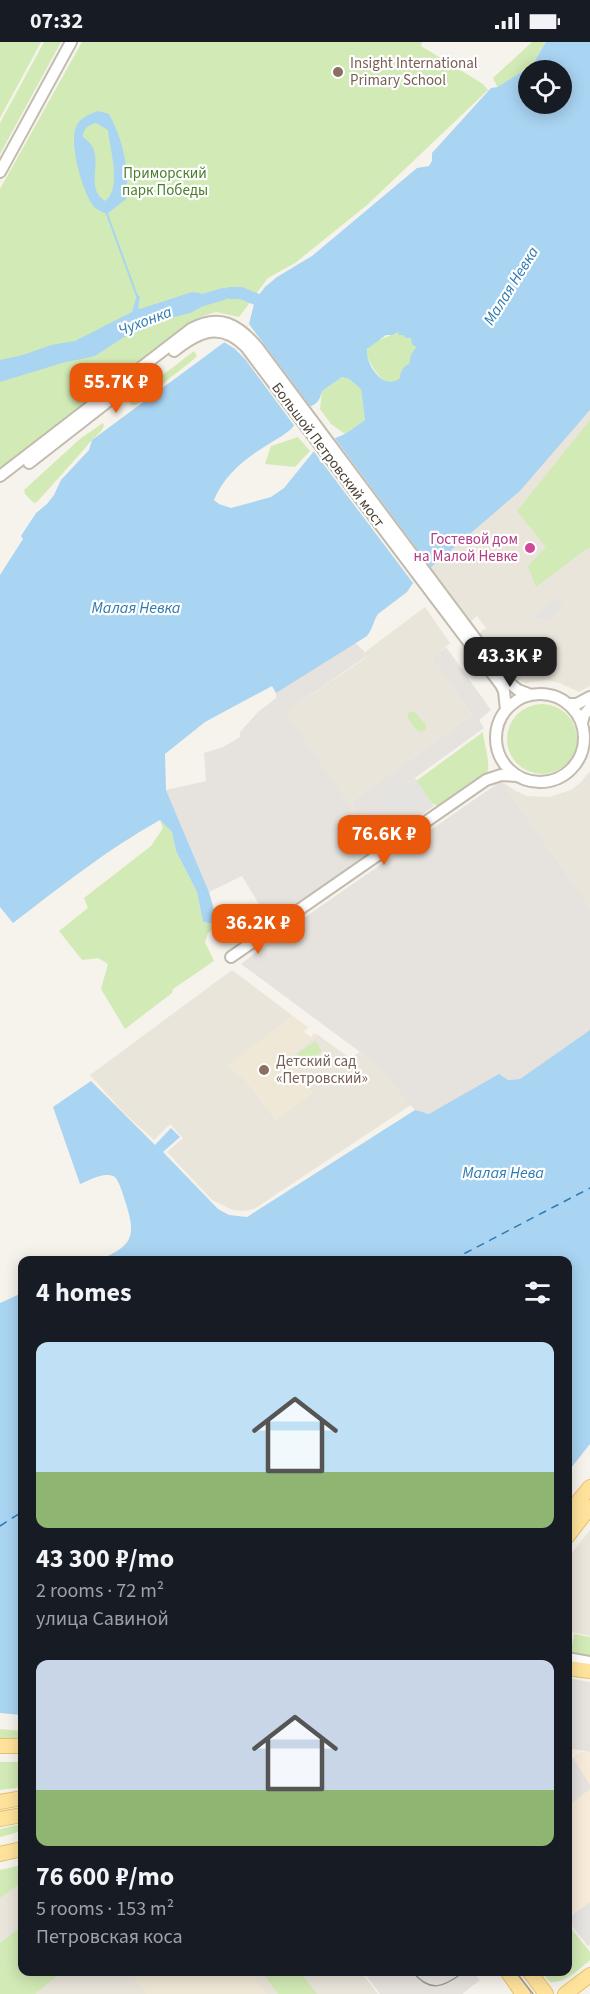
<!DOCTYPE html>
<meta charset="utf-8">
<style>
body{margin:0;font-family:"Source Sans 3",sans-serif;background:#242831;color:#f1f3f6;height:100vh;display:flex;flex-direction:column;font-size:22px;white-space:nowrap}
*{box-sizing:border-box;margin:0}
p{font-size:20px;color:#9ea1a6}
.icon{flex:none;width:33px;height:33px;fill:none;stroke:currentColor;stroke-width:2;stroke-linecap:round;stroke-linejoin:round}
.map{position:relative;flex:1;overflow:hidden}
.panel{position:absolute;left:18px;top:1214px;width:554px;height:720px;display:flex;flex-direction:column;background:#171b24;border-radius:12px;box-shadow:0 3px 15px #0003}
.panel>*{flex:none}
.fabs{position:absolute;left:518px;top:18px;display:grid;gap:12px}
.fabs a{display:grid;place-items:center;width:54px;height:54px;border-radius:50%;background:#171b24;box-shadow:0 3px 15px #0003;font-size:30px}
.price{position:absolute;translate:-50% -51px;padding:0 14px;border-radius:12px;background:#ea580c;color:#fff;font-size:20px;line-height:39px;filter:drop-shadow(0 2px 3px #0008)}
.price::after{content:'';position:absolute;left:50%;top:36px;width:18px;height:14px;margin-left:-9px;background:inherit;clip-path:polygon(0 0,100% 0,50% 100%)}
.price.on{background:#222;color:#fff}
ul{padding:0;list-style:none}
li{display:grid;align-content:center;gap:12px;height:318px;padding:0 18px}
li span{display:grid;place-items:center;height:186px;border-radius:12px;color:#555}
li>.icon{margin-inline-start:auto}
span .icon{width:108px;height:108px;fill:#fffc;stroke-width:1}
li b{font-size:26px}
h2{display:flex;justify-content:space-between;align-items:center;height:72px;padding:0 18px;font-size:26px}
.status{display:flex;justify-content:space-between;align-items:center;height:42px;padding:0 30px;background:#171b24;direction:ltr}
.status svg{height:16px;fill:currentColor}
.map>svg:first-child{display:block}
.residential{fill:#eae5da}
.commercial{fill:#f7ead8}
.industrial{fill:#e6e2dd}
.education{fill:#efe8d6}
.green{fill:#d2eab5}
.parking{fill:#e5e3e0}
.water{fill:#a9d4f2;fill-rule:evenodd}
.pier{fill:#f6f3ec}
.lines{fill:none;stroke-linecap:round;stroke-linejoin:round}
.stream{stroke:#a9d4f2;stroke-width:2}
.river{stroke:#a9d4f2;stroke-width:12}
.ferry{stroke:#2e7ab2;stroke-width:1.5;stroke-dasharray:8 6;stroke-linecap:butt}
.minor-casing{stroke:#c2bbae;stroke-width:14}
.major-casing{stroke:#e6c16a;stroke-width:16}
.minor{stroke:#fff;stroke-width:10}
.major{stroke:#ffe39c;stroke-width:14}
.tram{stroke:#9a9a9a;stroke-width:1.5}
.education-dot{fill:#8d6e63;stroke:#fff;stroke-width:2}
.hotel-dot{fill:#d1479c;stroke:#fff;stroke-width:2}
.labels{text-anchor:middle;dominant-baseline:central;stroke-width:4.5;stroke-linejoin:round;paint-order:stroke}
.education-label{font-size:15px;fill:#785e54;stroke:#fff;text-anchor:start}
.park-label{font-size:15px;fill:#4a7f2a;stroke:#fff}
.street-label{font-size:15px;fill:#4b4439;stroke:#fff}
.hotel-label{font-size:15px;fill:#b23c85;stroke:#fff;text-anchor:end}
.water-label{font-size:16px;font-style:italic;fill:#2e7ab2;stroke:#fff}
</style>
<div class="status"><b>07:32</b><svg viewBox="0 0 49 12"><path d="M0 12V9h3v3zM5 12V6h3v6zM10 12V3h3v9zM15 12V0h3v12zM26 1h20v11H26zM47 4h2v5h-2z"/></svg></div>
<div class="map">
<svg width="590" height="1952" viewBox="0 0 590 1952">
<rect width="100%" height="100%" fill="#f6f3ec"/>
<path class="residential" d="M590,368V644L579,650L560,641L546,638L525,641L513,635L479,591L486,586L477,574L471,579L431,526L520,449Z
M425,565L450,601L432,616L472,673L353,758L357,775L286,670L364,617L365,610Z
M590,729V865L501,739L516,749L527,754L549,755L571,748L580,741Z
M232,928L293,974L229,1023L240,1036L242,1033L276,1078L312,1051L286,1017L318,993L350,1016L360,1010L375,1022L411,1063L254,1167L243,1169L233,1168L212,1158L167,1110L183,1096L170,1082L154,1098L123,1070L90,1033Z
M590,1488V1594L567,1589V1517Z
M22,1838V1929H360L378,1952H0V1854Z"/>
<path class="commercial" d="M581,1710H590V1743L573,1716Z
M590,1747V1903L588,1904L567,1879V1765Z"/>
<path class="industrial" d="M354,600L365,610L364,616L286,670L356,773L353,758L472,673L432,616L446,605L491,668L479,678L484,686L361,775L368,786L386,774L402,793L270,880L242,834L209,850L166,748L206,739L204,711L223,705L240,695V690L258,670L276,656V651Z
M501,739L590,865V988L520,1037L508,1038L429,1072L421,1071L415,1068L375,1022L360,1010L241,922L268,901Z
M567,1636L590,1640V1710L567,1706Z
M573,1716L590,1743V1747L567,1765V1717Z
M363,1929H435L448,1932L472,1929L480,1938L462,1952H380Z"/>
<path class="education" d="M293,974L308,985L304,990L311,995L314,991L318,993L286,1017L312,1051L276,1078L243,1034L239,1036L228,1023Z
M144,1929H249L267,1952H146L134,1936Z"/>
<path class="green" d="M0,0H41L0,76Z
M44,0H61L0,112V81Z
M82,0H422L421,4L483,42L488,48L367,163L295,221L268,236L239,275L216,270L200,275L0,429V147Z
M532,0H546L532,22L498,46L493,36Z
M398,289L411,296L416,305C413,311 412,316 409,323C394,358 375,334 366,311C371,296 388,297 398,289Z
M194,309L197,314L194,317L136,363H131L130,361L133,356Z
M342,335L349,337L361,347L365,378L345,392L331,382L320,367L322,349Z
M590,378V506L586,507L536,545L528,524L546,505L517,469Z
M103,381L104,384C101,392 92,396 87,404L37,460L34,461L25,452L24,448L81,396Z
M298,395L310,409L295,425L265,422L271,404Z
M507 697a35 35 0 1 1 70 0a35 35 0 1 1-70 0Z
M414,669L426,683V687L422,690L416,688L408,676V671Z
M483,690C484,703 492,723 486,734L474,738L439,763H435L418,749L416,739Z
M160,778L172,790L176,809L197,850L203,880L214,882L215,885L208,891L205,900L214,919L173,947L172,951L125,987L101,947L108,922L98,916L82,918L59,889L88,866L84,856L151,804L163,786Z
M315,999L322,1009L303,1023L296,1013Z
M574,1592L590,1595V1614L571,1611Z
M0,1687L22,1689V1701L0,1700Z
M0,1720H22V1745L0,1748Z
M22,1782V1789L0,1795V1787Z
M22,1823V1840L0,1856V1828Z
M567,1881L590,1910V1918C579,1927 565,1942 550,1940L540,1929H567Z
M22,1884V1929H53L57,1934L35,1952H0V1901Z
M261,1929H299L317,1952H278Z"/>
<path class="parking" d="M557,556L564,565L551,577L535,576L533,574Z
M415,736L434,764L394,792L381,774L370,782L364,772Z
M590,1860V1903L588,1904L567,1877Z"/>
<path class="water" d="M546,0H590V368L520,449L413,541L407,550L378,572C373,579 373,587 367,594L276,651L272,644L205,680L165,712L166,748L209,850L216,875L214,882L203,880L197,850L176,809L172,790L160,778C108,807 60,845 13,881L0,865V533L23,497L21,494L36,471L47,462L54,453L61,438L89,408L92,398L249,282L255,258L265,245L277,235L312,214L417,126L429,124L432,119V111L491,46L498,45L532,23ZM528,28H561V62H528ZM398,290L399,293H403L406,296H411L412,302L416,305L411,313L409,322C403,324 400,330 400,336C384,350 365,322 367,307L386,293H392ZM342,335L349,337L361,347L365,378L345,392L319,403L284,446L271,455L231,466L219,462L214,458C225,431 247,415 272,400C278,396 286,392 291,387C296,383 297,376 301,371C310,361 318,367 322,349Z
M98,69L109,72C123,98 130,128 126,157L107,172C102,170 95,167 92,162C82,147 69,102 76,85C79,76 90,72 98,69ZM96,81L108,88C110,107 122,147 105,159C84,146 104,119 90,101C88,99 85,97 83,95C83,87 88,83 96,81Z
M192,250L200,251L206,256L203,264L190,271L174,275L124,295L95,314L62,321L0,340V318L23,313L51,303L75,299L132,270L137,253L140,254L138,266L140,267Z
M590,988V1402L567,1431V1218H99C131,1204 137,1196 126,1162C123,1153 121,1143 115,1135C104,1129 91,1138 80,1142L53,1065L91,1039L155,1103L171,1086L180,1095L163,1110L218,1167L229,1173L247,1175L415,1068L429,1072L499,1032L508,1038L520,1037Z
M22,1251V1673L0,1671V1261Z"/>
<path class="pier" d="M249,282L313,368L303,373L296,386L245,317L235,307L224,300Z
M333,394L431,526L413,541L312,407L317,401Z"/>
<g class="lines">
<path class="stream" d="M107,172L137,254"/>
<path class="river" d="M230,251H241L268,262
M193,261L223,252"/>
<path class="ferry" d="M452,1218L590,1146
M0,1484L22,1470"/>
<g class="minor-casing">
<path id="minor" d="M0,130L71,0
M174,309C199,289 221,279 246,305L501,643L504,649L506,668
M29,421L147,329
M0,434L191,287C220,271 239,283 258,306L507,639L518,648L531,653
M496 696a44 44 0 1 1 88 0a44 44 0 1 1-88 0Z
M568,662H577L590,655
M582,681L584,673L590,666
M231,915L486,738L501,733L518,734
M567,1616L590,1620"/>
</g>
<g class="major-casing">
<path id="major" d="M567,1473L590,1445
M567,1495L590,1465
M567,1626L590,1629
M0,1704H22
M0,1760L22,1756
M0,1777L22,1773
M0,1812L22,1807
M507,1929L523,1952
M529,1929L546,1952
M565,1952L590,1933"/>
</g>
<use href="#minor" class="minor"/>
<use href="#major" class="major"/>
<path class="tram" d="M412,1929C430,1952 444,1945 465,1929
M433,1929L448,1933L462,1930
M515,1929L533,1952"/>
</g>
<g class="education-dot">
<circle cx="338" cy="30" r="6"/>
<circle cx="264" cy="1028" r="6"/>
</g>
<circle class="hotel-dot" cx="530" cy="506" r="6"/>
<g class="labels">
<g class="education-label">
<text x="350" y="21">Insight International<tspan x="350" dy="17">Primary School</tspan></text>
<text x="276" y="1019">Детский сад<tspan x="276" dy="17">«Петровский»</tspan></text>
</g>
<g class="park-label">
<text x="165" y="131">Приморский<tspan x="165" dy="17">парк Победы</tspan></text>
</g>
<g class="street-label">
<text transform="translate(328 413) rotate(53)">Большой Петровский мост</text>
</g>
<g class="hotel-label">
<text x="518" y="497">Гостевой дом<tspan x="518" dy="17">на Малой Невке</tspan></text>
</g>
<g class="water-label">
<text transform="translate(511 244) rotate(-58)">Малая Невка</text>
<text transform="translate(145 279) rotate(-21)">Чухонка</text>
<text x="136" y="566">Малая Невка</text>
<text x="503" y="1131">Малая Нева</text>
</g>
</g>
</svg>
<div class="fabs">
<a><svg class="icon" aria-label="locate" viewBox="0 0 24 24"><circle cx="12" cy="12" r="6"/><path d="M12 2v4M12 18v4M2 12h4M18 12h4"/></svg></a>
</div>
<b class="price" style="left:116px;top:372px">55.7K ₽</b>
<b class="price on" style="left:510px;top:646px">43.3K ₽</b>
<b class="price" style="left:384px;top:824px">76.6K ₽</b>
<b class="price" style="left:258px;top:913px">36.2K ₽</b>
<section class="panel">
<h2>4 homes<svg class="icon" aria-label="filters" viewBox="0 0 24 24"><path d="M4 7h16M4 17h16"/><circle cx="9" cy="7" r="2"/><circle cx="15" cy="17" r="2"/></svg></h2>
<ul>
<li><span style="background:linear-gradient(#bfe0f5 70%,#8fb573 0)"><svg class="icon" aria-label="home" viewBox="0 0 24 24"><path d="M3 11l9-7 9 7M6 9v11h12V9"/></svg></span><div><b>43 300 ₽/mo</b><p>2 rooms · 72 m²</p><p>улица Савиной</p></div></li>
<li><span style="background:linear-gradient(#c9d6e8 70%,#8fb573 0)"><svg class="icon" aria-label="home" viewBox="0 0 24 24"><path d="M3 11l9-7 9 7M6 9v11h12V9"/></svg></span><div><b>76 600 ₽/mo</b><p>5 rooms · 153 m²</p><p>Петровская коса</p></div></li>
</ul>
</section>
</div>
